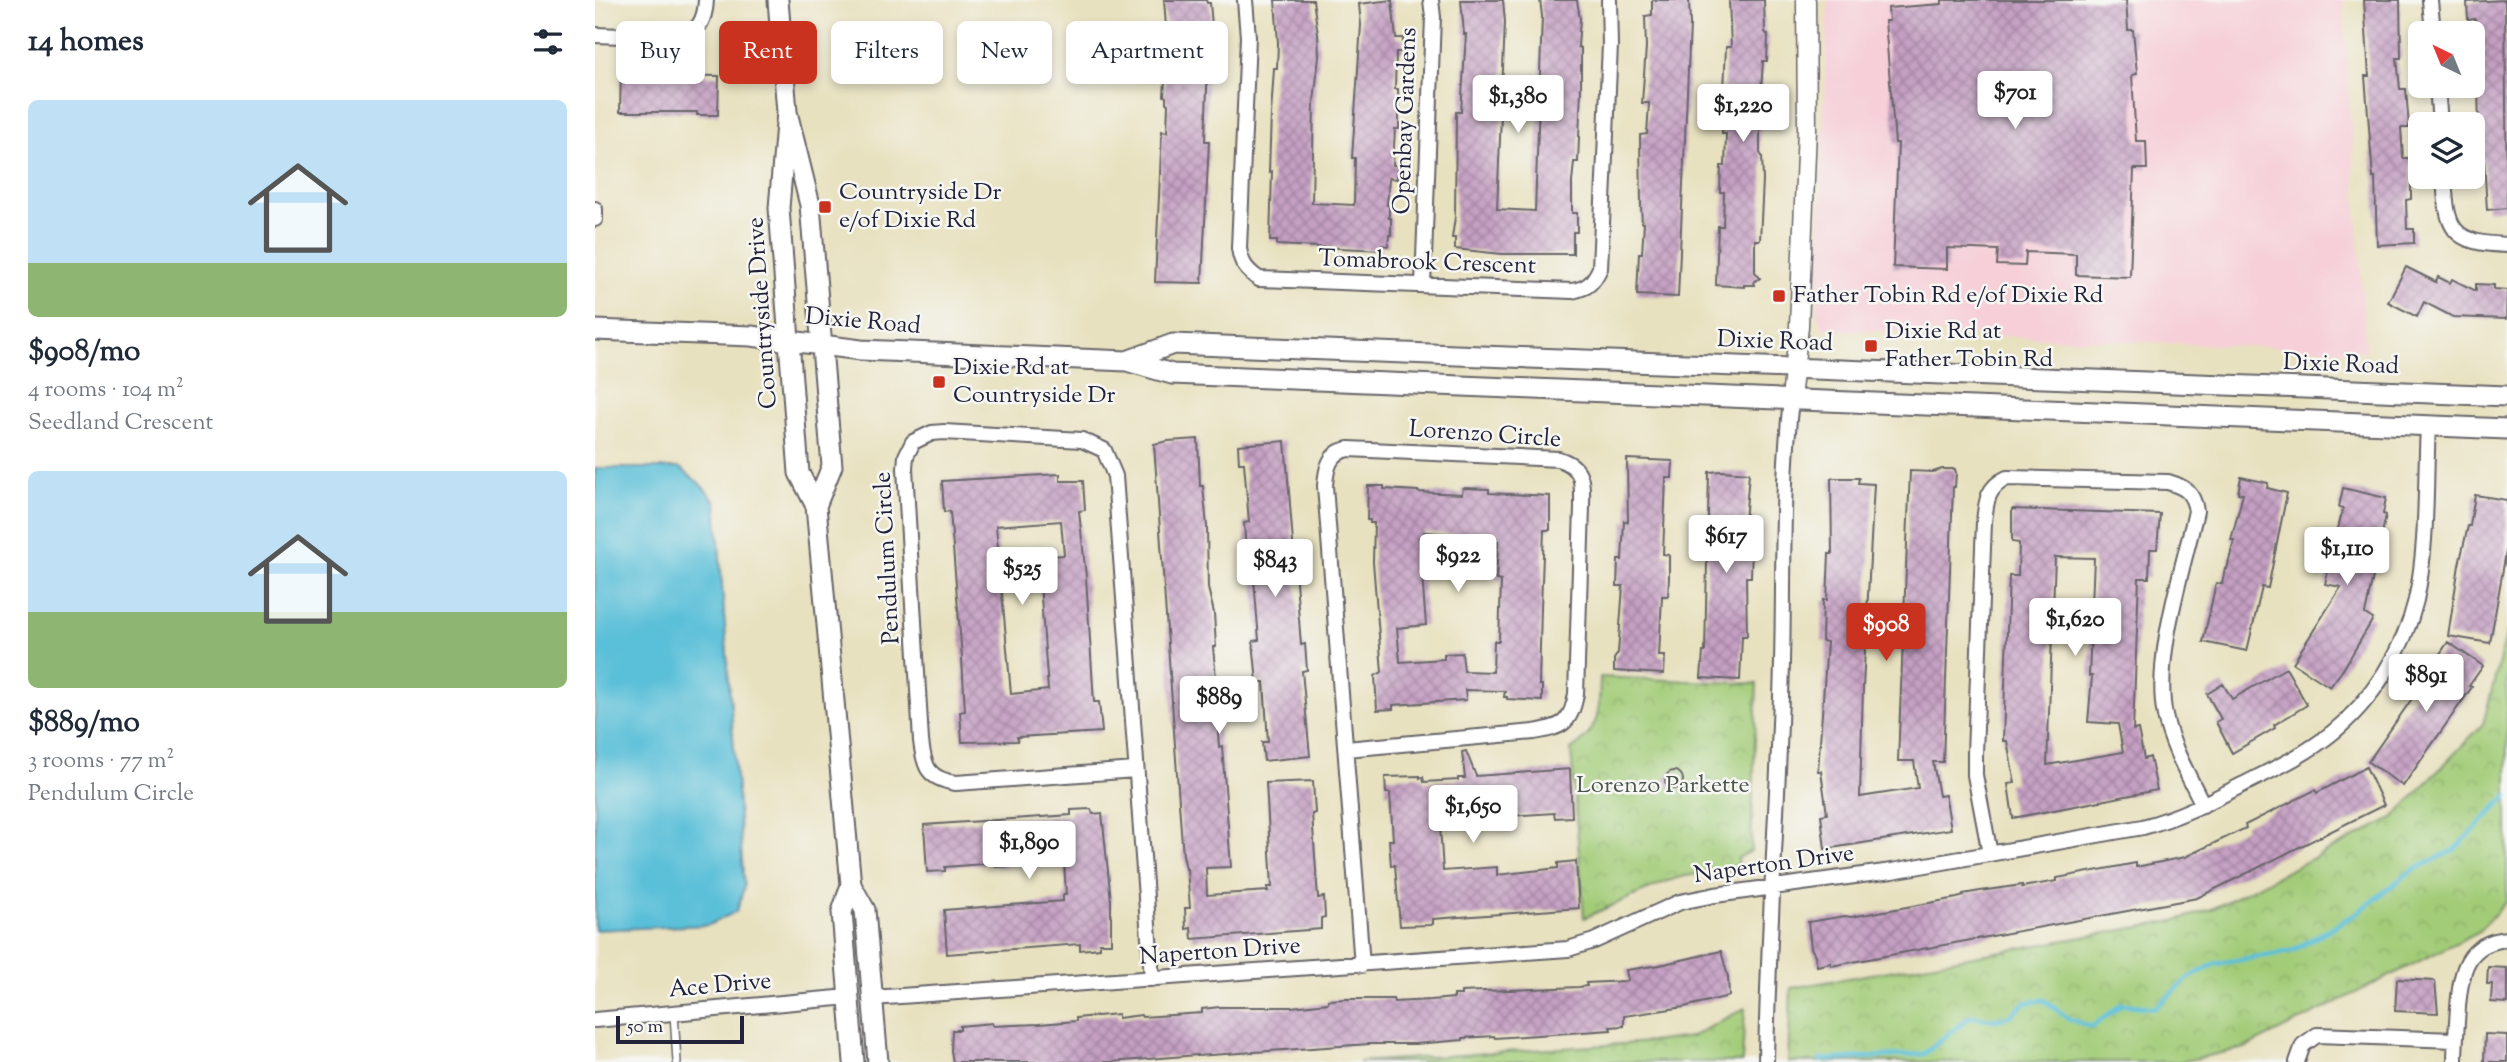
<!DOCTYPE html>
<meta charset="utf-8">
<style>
body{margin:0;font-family:"Sorts Mill Goudy",serif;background:#f2f2f3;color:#1f2937;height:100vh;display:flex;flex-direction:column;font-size:26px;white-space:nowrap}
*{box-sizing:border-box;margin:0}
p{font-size:23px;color:#747a83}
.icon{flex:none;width:38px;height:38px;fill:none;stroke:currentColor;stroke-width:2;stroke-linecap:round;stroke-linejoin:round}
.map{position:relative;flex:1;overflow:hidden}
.details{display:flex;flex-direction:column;background:#fff;width:595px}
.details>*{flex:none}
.hud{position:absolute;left:21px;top:21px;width:665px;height:63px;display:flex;gap:14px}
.needle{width:46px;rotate:317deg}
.controls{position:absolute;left:1813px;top:21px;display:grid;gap:14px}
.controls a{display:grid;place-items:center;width:77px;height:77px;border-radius:10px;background:#fff;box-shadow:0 4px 10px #0003;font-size:35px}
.scale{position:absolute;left:21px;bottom:18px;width:128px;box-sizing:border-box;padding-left:7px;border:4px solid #22223b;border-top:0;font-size:19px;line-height:24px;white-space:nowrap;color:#22223b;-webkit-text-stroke:5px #f6f6f2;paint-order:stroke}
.price{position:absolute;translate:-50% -60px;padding:0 16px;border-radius:7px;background:#fff;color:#222;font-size:23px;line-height:46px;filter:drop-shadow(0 2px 4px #0008)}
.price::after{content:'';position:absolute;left:50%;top:42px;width:21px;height:16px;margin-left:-10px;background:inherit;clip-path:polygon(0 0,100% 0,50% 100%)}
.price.selected{background:#c8321e;color:#fff}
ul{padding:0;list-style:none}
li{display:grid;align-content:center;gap:14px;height:371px;padding:0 28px}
li span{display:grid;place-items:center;height:217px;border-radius:10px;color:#555}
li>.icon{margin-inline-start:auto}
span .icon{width:126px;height:126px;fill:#fffc;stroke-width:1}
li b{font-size:30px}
h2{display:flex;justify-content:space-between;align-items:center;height:84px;padding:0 28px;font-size:30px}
.tag{padding:0 24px;border-radius:10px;background:#fff;box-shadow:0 4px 10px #0003;font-size:24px;line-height:63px}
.tag.selected{background:#c8321e;color:#fff}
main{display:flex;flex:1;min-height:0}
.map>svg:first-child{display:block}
.built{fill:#f6cfd8}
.park{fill:url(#park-crowns);stroke:#62775a;stroke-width:2}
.water{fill:#5abfd8;stroke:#3e708a;stroke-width:2}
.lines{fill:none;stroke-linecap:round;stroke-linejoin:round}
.stream{stroke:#5abfd8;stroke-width:5}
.building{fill:url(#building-cross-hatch);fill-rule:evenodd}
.service-casing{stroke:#676569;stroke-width:10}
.minor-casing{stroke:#676569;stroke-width:18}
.tertiary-casing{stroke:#676569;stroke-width:21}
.secondary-casing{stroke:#676569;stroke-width:23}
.service{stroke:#fff;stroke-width:7}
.minor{stroke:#fff;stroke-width:14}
.tertiary{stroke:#fff;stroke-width:18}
.secondary{stroke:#fff;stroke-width:19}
.poi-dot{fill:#c8321e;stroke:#f6f6f2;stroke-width:2.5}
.labels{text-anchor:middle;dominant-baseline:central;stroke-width:5;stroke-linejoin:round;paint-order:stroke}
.street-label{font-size:24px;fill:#22223b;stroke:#f6f6f2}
.poi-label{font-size:24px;fill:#22223b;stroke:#f6f6f2;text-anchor:start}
.park-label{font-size:24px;fill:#49554d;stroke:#f6f6f2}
</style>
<main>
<section class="details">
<h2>14 homes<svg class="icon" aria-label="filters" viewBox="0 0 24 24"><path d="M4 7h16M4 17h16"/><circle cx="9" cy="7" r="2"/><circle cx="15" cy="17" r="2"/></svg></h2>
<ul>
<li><span style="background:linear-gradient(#bfe0f5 75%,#8fb573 0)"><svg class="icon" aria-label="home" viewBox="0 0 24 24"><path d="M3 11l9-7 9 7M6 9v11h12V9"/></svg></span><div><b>$908/mo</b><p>4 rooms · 104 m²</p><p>Seedland Crescent</p></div></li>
<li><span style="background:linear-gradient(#bfe0f5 65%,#8fb573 0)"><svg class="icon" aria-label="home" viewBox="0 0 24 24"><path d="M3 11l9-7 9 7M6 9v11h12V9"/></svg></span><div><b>$889/mo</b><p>3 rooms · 77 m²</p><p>Pendulum Circle</p></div></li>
</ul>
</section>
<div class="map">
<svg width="1912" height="1062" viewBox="0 0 1912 1062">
<defs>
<pattern id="park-crowns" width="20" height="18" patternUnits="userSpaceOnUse" patternTransform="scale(1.75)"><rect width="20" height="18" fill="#a3cc78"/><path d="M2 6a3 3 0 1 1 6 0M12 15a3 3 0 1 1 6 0" fill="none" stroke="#8caf69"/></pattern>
<pattern id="building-cross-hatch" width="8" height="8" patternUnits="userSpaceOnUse" patternTransform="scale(1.75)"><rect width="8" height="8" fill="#c5a0c3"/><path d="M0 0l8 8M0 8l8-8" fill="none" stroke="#a082a0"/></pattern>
</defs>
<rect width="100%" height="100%" fill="#f6f6f2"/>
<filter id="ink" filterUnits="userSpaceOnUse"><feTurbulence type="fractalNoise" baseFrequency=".0143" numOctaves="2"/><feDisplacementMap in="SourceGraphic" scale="14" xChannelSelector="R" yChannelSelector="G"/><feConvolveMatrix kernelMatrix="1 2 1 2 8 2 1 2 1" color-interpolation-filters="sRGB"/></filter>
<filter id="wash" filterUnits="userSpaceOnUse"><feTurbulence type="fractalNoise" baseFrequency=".00686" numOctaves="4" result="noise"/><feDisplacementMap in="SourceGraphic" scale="28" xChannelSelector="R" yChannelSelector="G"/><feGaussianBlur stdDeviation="1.57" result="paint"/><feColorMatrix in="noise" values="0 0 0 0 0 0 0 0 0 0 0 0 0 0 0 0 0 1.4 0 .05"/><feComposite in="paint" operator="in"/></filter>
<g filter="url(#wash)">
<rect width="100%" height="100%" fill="#e8e1bf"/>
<path class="built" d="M1233,0H1748L1771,351L1228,329L1222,316Z"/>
<path class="park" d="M1912,632V901L1883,932L1650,1048L1585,1062H1193L1196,988L1579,921L1617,909L1798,818L1888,724Z
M1005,677L1162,684L1156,851L1143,858L1142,868L1090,876L1070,882L989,918L976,750C1006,730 1004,710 1005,677Z
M1150,1008L1147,1062H764L1055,1042L1096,1037Z"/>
<path class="water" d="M0,468H85L104,483L121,502L149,887L142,911L114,925L0,930Z"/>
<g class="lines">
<path class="stream" d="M1225,1060L1329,1054L1376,1016L1402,1020L1418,1014L1429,1003L1449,1000L1474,1019L1497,1027L1527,1004L1560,1008L1594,978L1620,964L1697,951L1762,913L1816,871L1859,850L1912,796"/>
</g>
<g id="blocks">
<path class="building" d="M569,0H611L612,3H615L618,36H614L610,141H614L607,283L560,282L567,131L572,132L573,104L571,103V97L569,96L570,81H568L572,39Z
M680,0H718L723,34L724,56L719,102L717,203L759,205L760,158H757L766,25L764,4L797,0L801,38H808V52H801L800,89H803L804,115V129H800L798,165H802V179L794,178L792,205H794V218H796V235H794L793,246L786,245V250L682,245V241H675L677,171L674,172L676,114L679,68H682L683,43Z
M866,0H908L910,22L902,209L940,211L947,16L945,0H982L985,19L983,47L986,48V89L983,162H979L977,182V213H982V232H978V254H907L860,249V238H857L860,217L861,112H866L871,34H869Z
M1057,0H1094L1095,25L1083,297L1042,295L1044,253H1047L1049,223H1047L1046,206L1045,135L1052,134L1054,103H1047L1051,47L1050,16L1057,15Z
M1134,0H1169L1170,32L1173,35L1172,61H1168L1166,91H1174L1173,121H1165V153L1167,156L1168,180L1165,240H1160V272L1165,278L1159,282L1160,285H1149V287L1121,285L1123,226H1128L1129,192H1125L1126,166H1130L1131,134H1127L1131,47H1136Z
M1347,0H1531L1533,30H1538L1542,74L1537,75L1541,141H1551L1552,169H1539L1535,277L1481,275V254L1431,252L1430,266L1402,265L1403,250L1352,248V269L1298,267L1303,143H1300L1290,21H1294L1293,8L1347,4Z
M1769,0H1805L1806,58H1802L1805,89H1811L1814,128H1806L1808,158H1816V199L1811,200L1812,229H1819V243L1782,245L1780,177L1778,178L1770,76H1774Z
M1910,0L1912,208L1892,210L1889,160H1885L1883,90H1878V62H1880L1879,49H1882L1880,19L1873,20L1872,2Z
M26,71L59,75L124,76L123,115H102V112H25Z
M1811,267L1841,282L1843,277L1855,283L1857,279L1881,291V284L1899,285V289L1912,290L1911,319L1858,317L1829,302L1822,317L1793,302Z
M603,439L605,486H608L612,526L613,588L619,613L621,647H618L625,718H622L624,747L627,746L636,867L611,868L612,895L673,891L672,887H677L671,783L718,781L720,813L717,814L723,898L729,897L730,917L726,918V929L597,939L596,928L591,929L590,908H595L592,869H591L588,855L586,831L559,444L573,441Z
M690,441L706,645L710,644L712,670L707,671L715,756L669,761L667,742H673L669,682H662L658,641L664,640L659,580L653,581L649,523L654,522L649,463H644L643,445Z
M1032,459L1078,461L1077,478H1071L1068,554L1074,555V578L1073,596H1067L1064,656H1070L1069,674L1019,671V659L1023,653L1028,586H1022L1023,560H1027L1029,521L1033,522Z
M1347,469H1360L1361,473L1360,487H1358L1348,762H1338L1344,796L1350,795L1351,799L1356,829L1230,849L1226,815L1232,814L1226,771H1223L1232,642L1227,641L1228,600H1232L1234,554H1237L1236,478H1264L1263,483L1279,484L1268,687L1265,797L1323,788L1319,761H1303L1315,471L1338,472Z
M1127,471L1154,473L1149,534H1152V547H1157L1156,577H1151L1152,636H1147L1145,680L1106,678L1108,652H1110L1114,472Z
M465,474V481H488L490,510L484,511L491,577L499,702H504L507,732L422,737L423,741L367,742L365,712L370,711L367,658L355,511L349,512L347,481ZM466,521L469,555L443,557L453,690L416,694L401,526Z
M1646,477L1673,483L1672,488L1692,493L1673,588L1667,587L1652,651L1608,642L1621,583L1627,584L1630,569H1632L1639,540H1636L1648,494L1643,493Z
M773,486H789V489L823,491V492L867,494L868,488L894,489V493L955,496V530H949L946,607L944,685H947V701L912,699V697H909L910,691L870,690L871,700L798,705V709L782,710L780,676L787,672L778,562L779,523H775V520H772ZM829,532L858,534V540L903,541L901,580L906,581L904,641H899L898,672L869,671L867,653L849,654V659L805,662L802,628L831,625L824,538H829Z
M1748,488L1791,498L1788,514L1791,515L1770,614L1778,619L1749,668L1735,687L1698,663L1746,587L1730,584L1748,508L1744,507Z
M1880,495L1912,500L1911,552L1895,643L1853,636L1864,565L1873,526H1875Z
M1417,509L1565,514L1562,549H1555L1554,578H1544L1538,730L1543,729L1549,759L1555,757L1562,790L1418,818L1413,784L1420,783L1412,741H1408L1414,576H1423L1424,543L1417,542ZM1460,557L1499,558L1494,676H1497L1493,722L1523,724L1528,752L1452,765Z
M1853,642L1888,666L1874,686L1877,687L1808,786L1773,762L1832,677L1830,676Z
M1691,668L1712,705L1679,725L1680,728L1637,753L1621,722L1626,719L1612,694L1628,684L1637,699Z
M871,751L881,776L975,769L977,817L960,818L959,813L899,817L900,822L845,826L848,871L902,867V875L963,868V863L981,861L984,908L838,919V924L836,925L805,926L800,865L796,866L794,840H798L795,793H791L790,777L825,776V778L828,777L829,782L863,780V778H870L867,752Z
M1771,767L1789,805L1602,898L1236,966V963L1222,966L1220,955L1216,948L1213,922L1250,916L1256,917L1362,898L1369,896L1368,894L1385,891L1427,885V887L1462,881V878L1541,863V867L1590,857L1651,828L1650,825L1720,790L1722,793Z
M1070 780a9 9 0 1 1 18 0a9 9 0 1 1-18 0Z
M496,809L498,814L507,813L516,901V943H505V948L485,950V944L352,954L349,910L468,901V895H471L469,862L401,867V863L350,867V871L332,872L329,825L476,815V810Z
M1126,951L1133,977L1134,996L1089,1007L1029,1016V1026L1015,1027L1016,1030L900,1038L899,1036L868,1038V1040L820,1044H774L602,1056V1055L516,1062H358L356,1051L357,1030H365V1026L397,1023L398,1026L444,1024L481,1021V1018L523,1014V1018L546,1015L547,1017L607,1013V1009L625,1007H696L733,1003V1000L751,999H798L799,1002L836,1000L859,998V995H866V992L984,987L992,986L991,983L1033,981L1031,970L1065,965Z
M1893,967L1912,968V1003L1896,1002L1897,984H1892Z
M1802,979L1840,981L1843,1013L1800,1011Z
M1890,1034L1912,1035V1062H1889Z"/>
</g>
</g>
<g filter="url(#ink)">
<use href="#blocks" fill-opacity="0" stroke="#676569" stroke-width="2"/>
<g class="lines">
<g class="service-casing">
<path id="service" d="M79,1013L82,1062"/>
</g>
<g class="minor-casing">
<path id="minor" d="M650,0L653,37L644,248C646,263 651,270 664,279L977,291C993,288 998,283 1005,268L1015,45L1014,0
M1835,0L1838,33
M0,35L82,38C103,32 110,22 111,0
M1842,86L1845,124
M1849,177C1852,229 1855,243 1912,245
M0,209V219
M828,285L838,17L836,0
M751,749L939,732C967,727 976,724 981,694L987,507C987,483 990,467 963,459L754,449C734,452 731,469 730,486L767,965
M541,770L361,783C333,779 329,767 326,741L310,468L311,456L318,442L337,433L349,432L487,440L509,450L520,476L557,979
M1395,854L1380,775V753L1389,522C1391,502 1392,487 1412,478L1573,482C1590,487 1598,492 1601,511C1588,570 1558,658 1570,716C1577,748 1594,776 1608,805
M277,998L973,949L999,941L1085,902L1120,895L1297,871L1548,827C1584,817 1612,803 1645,786C1677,770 1710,755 1737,733C1777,701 1809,650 1821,600C1833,544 1830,483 1833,426
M0,1020L254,997
M1171,1062C1173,940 1182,818 1186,696C1190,597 1185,498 1196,399
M1702,1062L1708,1045L1722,1035L1860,1040
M1860,1062C1860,1043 1862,1025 1863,1007C1866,971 1871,943 1912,939"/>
</g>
<g class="tertiary-casing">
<path id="tertiary" d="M1196,399L1204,326L1212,129L1211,0"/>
</g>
<g class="secondary-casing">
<path id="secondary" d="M183,0L192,112L215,205L237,466L221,506
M192,112L184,208L204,473L221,506L256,885L270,910L283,1062
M0,330L156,336L266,350L532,361L577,374L1912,429
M532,361L578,344L1912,396
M256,885L247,912L259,1062"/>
</g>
<use href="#service" class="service"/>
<use href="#minor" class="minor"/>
<use href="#tertiary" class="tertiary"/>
<use href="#secondary" class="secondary"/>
</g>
</g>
<g class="poi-dot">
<rect x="223" y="200" width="14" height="14" rx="3.5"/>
<rect x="1177" y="289" width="14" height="14" rx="3.5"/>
<rect x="1269" y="339" width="14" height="14" rx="3.5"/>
<rect x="337" y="375" width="14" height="14" rx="3.5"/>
</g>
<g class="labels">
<g class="street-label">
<text transform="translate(811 121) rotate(-88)">Openbay Gardens</text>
<text transform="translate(832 263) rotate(2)">Tomabrook Crescent</text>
<text transform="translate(168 313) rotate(-94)">Countryside Drive</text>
<text transform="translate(268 322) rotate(5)">Dixie Road</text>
<text transform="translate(1180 342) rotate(2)">Dixie Road</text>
<text transform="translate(1746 365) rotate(2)">Dixie Road</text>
<text transform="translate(890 435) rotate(4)">Lorenzo Circle</text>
<text transform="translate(293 558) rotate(-93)">Pendulum Circle</text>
<text transform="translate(1179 865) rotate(-8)">Naperton Drive</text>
<text transform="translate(625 952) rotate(-4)">Naperton Drive</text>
<text transform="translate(125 986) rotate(-5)">Ace Drive</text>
</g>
<g class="poi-label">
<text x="244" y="193">Countryside Dr<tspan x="244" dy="28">e/of Dixie Rd</tspan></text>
<text x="1198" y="296">Father Tobin Rd e/of Dixie Rd</text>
<text x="1290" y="332">Dixie Rd at<tspan x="1290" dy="28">Father Tobin Rd</tspan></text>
<text x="358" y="368">Dixie Rd at<tspan x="358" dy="28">Countryside Dr</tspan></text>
</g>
<g class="park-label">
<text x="1068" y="786">Lorenzo Parkette</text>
</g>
</g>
</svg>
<div class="controls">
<a><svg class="needle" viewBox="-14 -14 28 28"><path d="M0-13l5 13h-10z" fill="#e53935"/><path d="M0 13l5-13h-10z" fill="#747a83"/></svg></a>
<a><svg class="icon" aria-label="layers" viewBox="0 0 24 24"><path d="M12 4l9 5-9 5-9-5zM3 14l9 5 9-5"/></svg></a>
</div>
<div class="scale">50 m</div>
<b class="price" style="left:1420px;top:131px">$701</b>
<b class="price" style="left:923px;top:135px">$1,380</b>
<b class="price" style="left:1148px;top:144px">$1,220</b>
<b class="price" style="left:1131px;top:575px">$617</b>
<b class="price" style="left:1752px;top:587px">$1,110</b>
<b class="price" style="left:863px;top:594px">$922</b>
<b class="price" style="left:680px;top:599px">$843</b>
<b class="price" style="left:427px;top:607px">$525</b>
<b class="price" style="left:1480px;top:658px">$1,620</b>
<b class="price selected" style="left:1291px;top:663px">$908</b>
<b class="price" style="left:1831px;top:714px">$891</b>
<b class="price" style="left:624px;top:736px">$889</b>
<b class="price" style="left:878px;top:845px">$1,650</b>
<b class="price" style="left:434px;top:881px">$1,890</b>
<div class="hud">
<a class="tag">Buy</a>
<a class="tag selected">Rent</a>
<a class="tag">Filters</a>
<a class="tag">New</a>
<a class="tag">Apartment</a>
</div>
</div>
</main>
